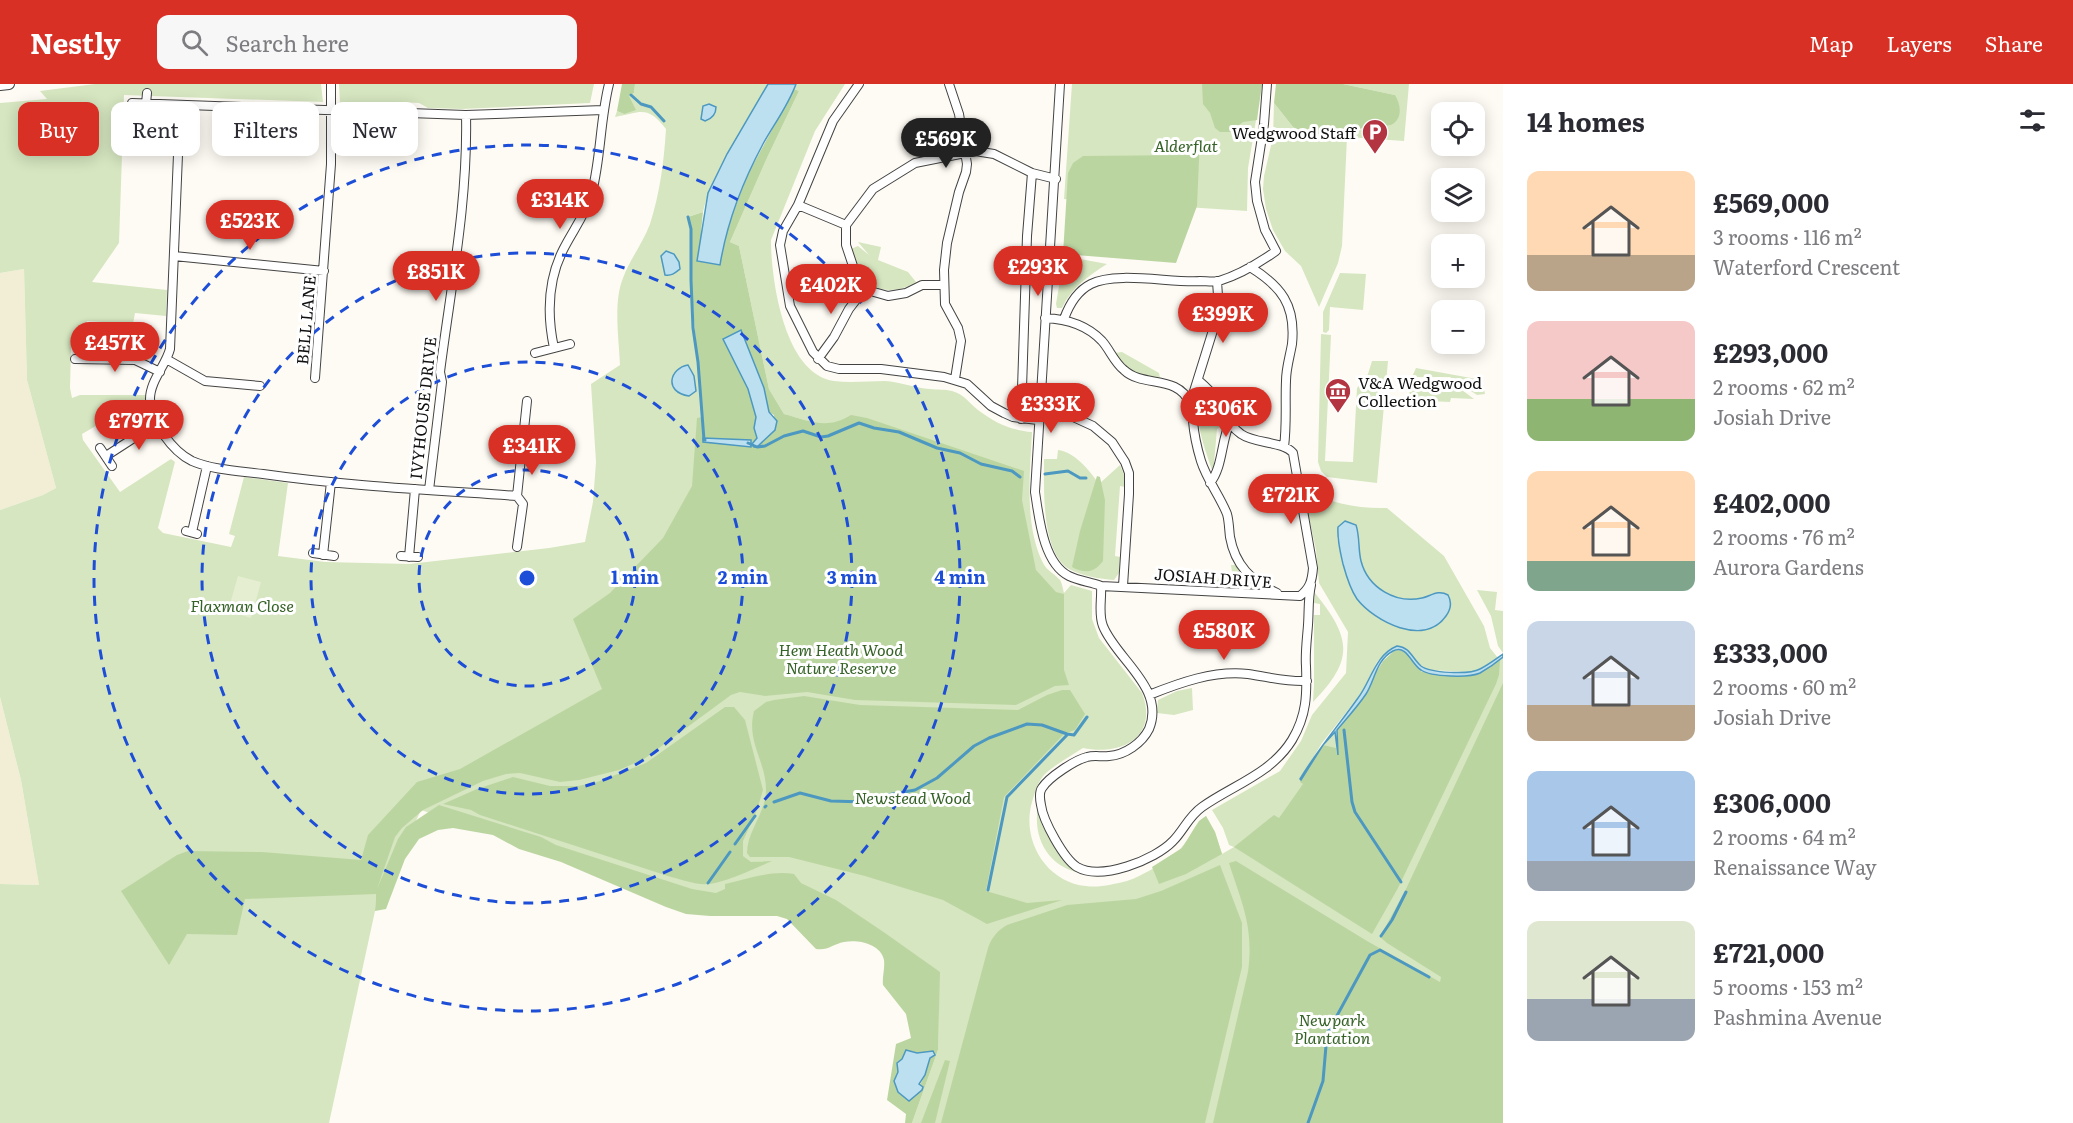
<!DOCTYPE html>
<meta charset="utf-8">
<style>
body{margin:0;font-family:Literata,serif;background:#f7f7f7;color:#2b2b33;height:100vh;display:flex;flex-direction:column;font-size:22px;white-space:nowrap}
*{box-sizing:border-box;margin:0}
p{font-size:20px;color:#7c7c81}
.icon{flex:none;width:33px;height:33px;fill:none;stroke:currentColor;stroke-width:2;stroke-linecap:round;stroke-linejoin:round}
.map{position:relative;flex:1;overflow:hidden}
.drawer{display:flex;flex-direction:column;background:#fff;width:570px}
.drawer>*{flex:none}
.hud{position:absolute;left:18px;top:18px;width:570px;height:54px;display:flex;gap:12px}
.buttons{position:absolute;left:1431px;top:18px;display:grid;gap:12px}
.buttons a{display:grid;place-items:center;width:54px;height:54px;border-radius:12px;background:#fff;box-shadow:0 3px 15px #0003;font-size:30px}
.price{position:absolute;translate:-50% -51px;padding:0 14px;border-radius:21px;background:#d93025;color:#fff;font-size:20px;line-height:39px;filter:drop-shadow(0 2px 3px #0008)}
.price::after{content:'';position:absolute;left:50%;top:36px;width:18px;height:14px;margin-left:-9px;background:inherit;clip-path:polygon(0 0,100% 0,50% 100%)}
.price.active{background:#222;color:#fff}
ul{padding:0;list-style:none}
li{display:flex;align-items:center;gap:18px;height:150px;padding:0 24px}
li span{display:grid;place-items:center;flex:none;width:168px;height:120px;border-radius:12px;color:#555}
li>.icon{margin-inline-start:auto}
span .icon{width:72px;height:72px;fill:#fffc;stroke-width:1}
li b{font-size:26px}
h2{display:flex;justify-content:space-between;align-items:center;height:72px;padding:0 24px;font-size:26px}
.chip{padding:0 21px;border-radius:12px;background:#fff;box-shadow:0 3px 15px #0003;font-size:21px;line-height:54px}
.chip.active{background:#d93025;color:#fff}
header{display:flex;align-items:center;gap:36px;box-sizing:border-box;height:84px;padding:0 30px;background:#d93025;color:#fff}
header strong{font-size:28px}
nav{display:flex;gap:33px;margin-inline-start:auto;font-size:21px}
.search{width:420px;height:54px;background:#f7f7f7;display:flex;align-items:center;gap:15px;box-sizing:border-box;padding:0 21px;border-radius:12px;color:#7c7c81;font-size:22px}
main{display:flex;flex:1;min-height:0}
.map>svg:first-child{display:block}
.farmland{fill:#f2eed6}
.green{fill:#d6e6c0;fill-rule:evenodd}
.forest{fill:#bbd5a1;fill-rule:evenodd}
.pitch{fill:#e5eed1}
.water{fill:#bde0f1;stroke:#4c98c0;stroke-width:1.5}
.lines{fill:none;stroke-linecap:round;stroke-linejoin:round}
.stream{stroke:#4c98c0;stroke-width:3}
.minor-casing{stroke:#434343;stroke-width:10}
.tertiary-casing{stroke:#434343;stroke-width:12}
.minor{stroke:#fff;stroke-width:8}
.tertiary{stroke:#fff;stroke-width:10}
.ring{fill:none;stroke:#1d4ed8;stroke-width:3;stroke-dasharray:10 8}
.labels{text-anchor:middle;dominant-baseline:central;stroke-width:6;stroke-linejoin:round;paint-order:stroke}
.poi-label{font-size:16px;fill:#101010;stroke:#fff;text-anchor:end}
.park-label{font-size:16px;font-style:italic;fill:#356226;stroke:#fff}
.street-label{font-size:16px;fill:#101010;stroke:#fff}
.centre{fill:#1d4ed8;stroke:#fff;stroke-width:3}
.ring-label{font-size:18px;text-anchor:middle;font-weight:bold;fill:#1d4ed8;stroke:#fff;stroke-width:6;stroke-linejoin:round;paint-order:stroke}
</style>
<header>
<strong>Nestly</strong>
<div class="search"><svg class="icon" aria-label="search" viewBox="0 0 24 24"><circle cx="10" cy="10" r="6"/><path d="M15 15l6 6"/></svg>Search here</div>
<nav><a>Map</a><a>Layers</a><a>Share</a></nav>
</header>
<main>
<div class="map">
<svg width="1503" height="1039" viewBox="0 0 1503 1039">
<rect width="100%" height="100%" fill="#fefbf4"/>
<path class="farmland" d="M24,185L27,296L56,404L43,411L0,426V189Z
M0,613L21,696L39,801L0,800Z"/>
<path class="green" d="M95,0H321L323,18L124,11L119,159L92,198L167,206L166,232L135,229L133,240L87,237L71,264L70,304L72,314L80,311H146L145,316H134L132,321L82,350L83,356L120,408L171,375L175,378L158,444L163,449L231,463L235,452L229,450L244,393L288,399L278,472L325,478L409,480L549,464L585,458L593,418L596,378L591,300L620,281C619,254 613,219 623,194C630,175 643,159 650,140C660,109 664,77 666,45C647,21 642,28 615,33L617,27L624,30L629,12L634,9L635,0H768C746,43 714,81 703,128L688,133L691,145C689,209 698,270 702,334L818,340L784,330L769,305L739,162L730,158L767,74L799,7L794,5L796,0H845L815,47L771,156C771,195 784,290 834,297C851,299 868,297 885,297C900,298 915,304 930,305C937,306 945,305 952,307C964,310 969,319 978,326C995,339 1010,346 1032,348C1030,389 1024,441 1043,479C1047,487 1055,490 1060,496C1062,499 1063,505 1064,509L1071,501L1092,507V535L1099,554L1142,609C1159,653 1121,672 1083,664C1071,672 1056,680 1045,690C1038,697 1035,708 1032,718C1021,756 1046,798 1086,802C1099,804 1114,800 1127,797C1140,793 1172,775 1181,764C1191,754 1193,740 1206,732L1215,748L1222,770L1234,763L1229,761L1223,744L1212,726L1280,687L1301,657L1312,631L1346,589L1348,548L1319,499L1316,466L1303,406C1330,419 1358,425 1387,424L1444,472L1484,542L1490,564L1498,574L1479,586L1470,588L1429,586L1391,564L1377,578L1363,607L1322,659L1300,695L1302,696L1323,661L1347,634L1422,588L1472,591L1503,573V1039H912L938,966L939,888L783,798L724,814L649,803L421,726L382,810H376L375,827L329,1039H0V800L39,801L21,696L0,613V426L43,411L56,404L27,296L24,185L0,189V19L47,15L40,7ZM1358,447C1360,456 1359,466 1360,475C1365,497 1389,518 1412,516C1427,515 1432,509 1448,511L1451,519L1378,534C1349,511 1344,489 1337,453Z
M339,0H594L590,19L462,25L428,24L419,19L400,18L393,23L340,19Z
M1072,0H1262L1248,84L1247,127L1064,115Z
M1343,0H1409L1404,57L1347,53L1342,162L1338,179L1319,223L1301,182L1285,167L1273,146L1266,125L1263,105L1264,92L1273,53L1274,19L1293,43L1324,52L1333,48L1367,45L1395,11Z
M858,158L881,163L878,176L908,188L916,198C900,209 874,210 863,192C858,185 855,174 851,165L858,162L869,171Z
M1064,172L1107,180C1088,192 1071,204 1062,224H1057L1056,220Z
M1340,189L1366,190L1363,226L1330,223L1329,246L1326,249L1323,248V228Z
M1321,250L1331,251L1325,377L1353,378L1357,304L1368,290L1372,277H1388L1377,399L1327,393L1321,387L1318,378Z
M1122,268L1159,289L1160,294C1134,292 1129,291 1115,269Z
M1416,284L1482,296L1485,310L1477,311L1450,293H1412Z
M1446,294L1474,315L1451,314L1450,318L1408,316L1410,306L1407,302L1409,299Z
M1203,307L1208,310L1223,331L1221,342L1217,345L1214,379L1215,384L1212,386C1205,365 1190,328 1203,307ZM1209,324L1213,326L1216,330L1214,336L1209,338L1203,336L1201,332L1204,326Z
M1058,366C1075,368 1089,386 1099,400L1120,381L1125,393V403L1120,402L1115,472L1120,473L1119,489L1114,496C1100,495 1082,492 1069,485C1041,468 1044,404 1044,375H1057Z
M1231,481H1235L1253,502V504L1247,506L1209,503L1207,496L1213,501L1222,491L1232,488Z
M1477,506L1497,508L1495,526L1503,527V569L1498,562L1491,532Z
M1315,509C1351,554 1355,575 1313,618L1314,601V531H1320V520L1314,519Z
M1192,604L1193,626L1174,631L1157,629L1158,616L1177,607Z
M1038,723L1040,731L1083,789C1050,785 1032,755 1038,723Z"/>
<path class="forest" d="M622,0H635L634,9L629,12L636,26L624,30L617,27Z
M1202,0H1262L1257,36L1243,38L1230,48H1220L1215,44L1210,29L1203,20Z
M1276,0H1343L1395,11C1401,21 1403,35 1391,41L1333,48L1324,52H1311L1293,43L1274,19Z
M794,5L799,7L767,74L730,158L739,162L769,305L784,330C810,337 827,346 851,331L867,334L1024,387L1022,416L1036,486L1056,508L1064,510V586L1069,601L1055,602L1016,621L855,616L807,608L765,612L740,608L731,611L644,675L619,686L579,696L560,698L520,689L506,690L483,697L423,726L402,744L395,753L377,805L398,755L406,743L439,721L541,753L556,761L692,805L716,809L725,805V800C747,795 772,786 794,790L801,799L836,816L885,849L940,888L938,966L912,1039H905L906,1030L887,1016L896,960L911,954L906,930L883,901C882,893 885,885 884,876C881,860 858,855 844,858C833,860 828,867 816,865L787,835L777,832H710L686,830L666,823L561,778L519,765L493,751L453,744L438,746L419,755L405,775L386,825L375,827L376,810L245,815L237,851L187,850L169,881L121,807L177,771L188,767L262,768L361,776L368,751L417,698L460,685L602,605L573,535L610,509L663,454L692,402L697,334L702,333C698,270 689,209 691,145L688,133L703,128L701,148L720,181L725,151L747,92ZM740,246L769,328L774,331L775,346L758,363L753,362L752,360L757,354L754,344L756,333L748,305L724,255ZM912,967L930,974C928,987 918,1008 909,1017L898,1008L894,997L905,971Z
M1200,54L1197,122L1176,179L1063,170L1068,89L1073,79L1083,72L1190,71Z
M1097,392L1100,393L1105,416L1103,477C1094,489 1085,490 1072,483L1080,447Z
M1395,566L1405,567L1422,588C1439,589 1464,596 1480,589C1487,585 1493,579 1500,576L1499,591L1496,600L1398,804L1372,850L1234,763L1274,731L1279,734L1303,700L1300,698L1323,661L1336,664L1337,670V646L1366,610L1372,595L1383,577Z
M1503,599V1039H1213L1248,888C1254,843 1242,820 1229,779L1236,777L1367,857L1440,898L1441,893L1387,859L1380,853L1406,805Z
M1062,606H1070L1085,630L1075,646L1064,650L1004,713L986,807L1027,819L1062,816L987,840L943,816L865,792L789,773H750L747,769C747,747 766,729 766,706C766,677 746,658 754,627L766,618L774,616L804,612L860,621L1018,626L1047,611Z
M725,623H734L745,636L763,706L757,726L743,757V772L751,778L772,777C756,784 725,799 708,800C696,801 683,796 671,793L480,731L471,726L443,720L477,705L513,693L550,702H578L597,698L646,679Z
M1206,732L1215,748L1222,770L1186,790L1159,800L1152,783L1182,764L1199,737Z
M1220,781L1242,839V883L1205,1039H941L988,864C992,853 997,847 1007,841L1067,821L1136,815L1161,807Z
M945,976L950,977L935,1039H921Z"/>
<path class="pitch" d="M238,492L261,498L251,534L228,527Z"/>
<path class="water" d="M768,0H796C788,22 774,40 763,60C742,99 727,138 720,181L697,177L708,109L727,70Z
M709,20L716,23C716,31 711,35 705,37L701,35L703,22Z
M666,167L674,170L679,178L680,185C675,189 672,192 665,191L661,172Z
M741,246L764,304L769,328L777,337L775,346L757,363H754L752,360L757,354L754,344L756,333L748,305L723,255Z
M688,281L694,292L696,307L689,312C663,308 670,284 688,281Z
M703,354L751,356V363L703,358Z
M1345,437L1356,441C1360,453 1358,465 1361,477C1368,504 1396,520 1422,514C1431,512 1438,505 1448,511C1452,518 1451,525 1446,532C1424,563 1375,538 1357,515C1350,505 1346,491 1343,480C1340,467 1337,456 1338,443Z
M1397,562C1410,563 1412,574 1421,582C1430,589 1469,591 1480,585C1488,581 1496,575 1503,570V573C1497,578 1487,585 1480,589C1469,594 1431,593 1421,586C1411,580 1407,560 1393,567C1376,576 1375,596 1366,610C1358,622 1347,634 1337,646L1338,671L1335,648L1323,661L1301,696L1300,695C1317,666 1339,641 1358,614C1371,597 1375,571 1397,562Z
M906,966L917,969L933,967L935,971L930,974L925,991L919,1000L923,1003L922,1006L909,1017L898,1008L894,997L898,988L897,979L902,975Z"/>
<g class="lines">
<path class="stream" d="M631,11L641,20L651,23L664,37
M688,133L691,145V196L693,244L698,278L704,356H705
M748,359L757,363L765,362L784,352L803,347L821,353L828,352L859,339L874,344L899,348L937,364L960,369L981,380L1012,387L1020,393
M1045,390L1068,387L1080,394H1086
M1344,646L1352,718L1355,728L1401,798
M774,718L800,709L831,717L866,718L876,713L915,706L937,694L974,662L989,654L1027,640L1042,641L1067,650L1074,651L1087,633
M765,723L766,722
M735,760L755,732
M708,799L730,768
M988,806L1007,713L1067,651
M1381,852L1392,836L1406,808
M1308,1039L1323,997L1327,950L1370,871L1380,866L1429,893"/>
<g class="minor-casing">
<path id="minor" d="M859,0L833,37L798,121L783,147L780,161L790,222L813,268L827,282L839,285H881L944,293L967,300L991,322L1004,329L1013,333L1038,336
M949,0L959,30L967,80L966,88L959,108L947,159L944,186L945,220L958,244L961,257L955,295
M1060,0L1035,408C1039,433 1043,479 1069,492C1079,497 1091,498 1101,502L1300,512C1310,504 1312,497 1313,484L1293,369C1283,357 1255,360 1241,350C1229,342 1225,328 1217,316C1212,308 1205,302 1198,296
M132,19L466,31L603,26
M146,20L147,9
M180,22L170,265C166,281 150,297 150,315C151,338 172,367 192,377C213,386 240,387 263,390C347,402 432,406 517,412
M798,121L846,141
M174,172L324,187
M1250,183C1281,202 1296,221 1292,260C1290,272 1286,284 1286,297C1285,319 1287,340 1284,363
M943,201H922L906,209L888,212L874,208L860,196L855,188L846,161V141L873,105L915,79L975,67L994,70L1032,89L1056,95
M1045,234C1067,235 1087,241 1102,257C1110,266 1114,278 1124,286C1143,304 1177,290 1190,319C1192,324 1192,332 1193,337C1194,350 1197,364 1201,377C1207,396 1220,412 1227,430C1229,437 1229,445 1230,453C1235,481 1251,497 1277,509
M1064,235C1069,221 1077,207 1091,200C1116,187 1171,199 1200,197C1206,197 1213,198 1219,197C1239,191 1259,179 1276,167L1265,146L1257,117L1255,98L1264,40L1267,0
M554,264C547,231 548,196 563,166C573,146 586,130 592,108C601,73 600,36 609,0
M535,269L570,260
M75,275L135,276L160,288
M818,275L834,253L849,225L866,203
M168,276L205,297L260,302
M315,294L331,80V0
M1190,320L1219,227L1217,197
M1039,327L1069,331L1093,342L1112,358L1125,378L1129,389V410L1123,502
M1021,335L1027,152L1032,89
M100,364L112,382
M106,372L157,339
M1210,399C1223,383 1221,357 1230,338
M429,406L442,298L440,288C451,202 468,117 466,31
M186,447L197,450
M192,448L207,382
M517,463L523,420L517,412L527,317
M313,469L334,472
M323,471L331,398
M401,472L418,473
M409,473L415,405
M1101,502C1102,515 1098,530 1103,542C1116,575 1166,604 1149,645C1142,659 1125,671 1109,672C1102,673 1094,671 1087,673C1075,676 1049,693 1042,704C1039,708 1040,716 1041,721C1043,737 1064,775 1077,783C1101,797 1155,776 1173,757C1184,746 1188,733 1202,723C1233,701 1271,690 1292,656C1307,631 1307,610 1306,582C1305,569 1307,555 1308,541C1309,527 1308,515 1311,501
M1149,611C1179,599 1214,586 1248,590C1269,593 1285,598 1307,597"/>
</g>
<g class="tertiary-casing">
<path id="tertiary" d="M0,1L9,0"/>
</g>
<use href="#minor" class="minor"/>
<use href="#tertiary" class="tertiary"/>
</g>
<g class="ring">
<circle cx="527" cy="494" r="108"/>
<circle cx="527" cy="494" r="216"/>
<circle cx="527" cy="494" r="325"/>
<circle cx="527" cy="494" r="433"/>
</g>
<defs>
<g id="parking-pin" transform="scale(1.35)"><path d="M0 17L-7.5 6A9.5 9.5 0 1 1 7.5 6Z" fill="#b33541" stroke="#fff"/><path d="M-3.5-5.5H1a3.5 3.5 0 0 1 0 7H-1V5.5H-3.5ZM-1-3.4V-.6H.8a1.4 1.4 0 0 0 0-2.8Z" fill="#fff"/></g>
<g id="museum-pin" transform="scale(1.35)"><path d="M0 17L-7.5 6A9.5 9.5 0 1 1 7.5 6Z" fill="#b33541" stroke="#fff"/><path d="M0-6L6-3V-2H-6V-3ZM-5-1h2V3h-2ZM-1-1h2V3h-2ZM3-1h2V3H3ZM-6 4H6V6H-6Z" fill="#fff"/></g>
</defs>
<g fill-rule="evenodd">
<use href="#parking-pin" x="1375" y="48"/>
<use href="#museum-pin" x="1338" y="307"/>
</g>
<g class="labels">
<g class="poi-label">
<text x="1356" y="48">Wedgwood Staff</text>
<text x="1358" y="298" text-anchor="start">V&amp;A Wedgwood<tspan x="1358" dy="18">Collection</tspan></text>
</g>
<g class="park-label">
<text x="1186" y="61">Alderflat</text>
<text x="242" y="521">Flaxman Close</text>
<text x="841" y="565">Hem Heath Wood<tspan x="841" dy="18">Nature Reserve</tspan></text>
<text x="913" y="713">Newstead Wood</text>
<text x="1332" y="935">Newpark<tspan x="1332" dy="18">Plantation</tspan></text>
</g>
<g class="street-label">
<text transform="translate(305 236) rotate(-85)">BELL LANE</text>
<text transform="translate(422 324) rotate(-84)">IVYHOUSE DRIVE</text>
<text transform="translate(1213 493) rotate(4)">JOSIAH DRIVE</text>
</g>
</g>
<circle cx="527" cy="494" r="9" class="centre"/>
<g class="ring-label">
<text x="635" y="500">1 min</text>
<text x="743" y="500">2 min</text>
<text x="852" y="500">3 min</text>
<text x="960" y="500">4 min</text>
</g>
</svg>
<div class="buttons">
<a><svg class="icon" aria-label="locate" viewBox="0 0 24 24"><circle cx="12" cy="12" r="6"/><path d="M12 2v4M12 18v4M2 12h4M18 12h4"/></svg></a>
<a><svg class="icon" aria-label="layers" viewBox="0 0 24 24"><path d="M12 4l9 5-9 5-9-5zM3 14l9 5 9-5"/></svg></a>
<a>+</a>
<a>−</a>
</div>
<b class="price active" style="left:946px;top:85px">£569K</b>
<b class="price" style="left:560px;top:146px">£314K</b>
<b class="price" style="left:250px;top:167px">£523K</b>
<b class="price" style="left:1038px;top:213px">£293K</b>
<b class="price" style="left:436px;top:218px">£851K</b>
<b class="price" style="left:831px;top:231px">£402K</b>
<b class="price" style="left:1223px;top:260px">£399K</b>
<b class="price" style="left:115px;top:289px">£457K</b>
<b class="price" style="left:1051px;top:350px">£333K</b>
<b class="price" style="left:1226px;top:354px">£306K</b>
<b class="price" style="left:139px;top:367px">£797K</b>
<b class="price" style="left:532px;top:392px">£341K</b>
<b class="price" style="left:1291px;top:441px">£721K</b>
<b class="price" style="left:1224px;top:577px">£580K</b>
<div class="hud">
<a class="chip active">Buy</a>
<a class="chip">Rent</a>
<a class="chip">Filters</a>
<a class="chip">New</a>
</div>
</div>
<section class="drawer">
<h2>14 homes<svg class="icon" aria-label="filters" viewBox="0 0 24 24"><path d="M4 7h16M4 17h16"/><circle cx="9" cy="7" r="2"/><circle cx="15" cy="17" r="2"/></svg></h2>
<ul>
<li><span style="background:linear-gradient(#ffd9b3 70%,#b9a48a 0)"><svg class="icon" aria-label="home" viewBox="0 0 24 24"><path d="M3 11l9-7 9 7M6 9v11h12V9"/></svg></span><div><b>£569,000</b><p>3 rooms · 116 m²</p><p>Waterford Crescent</p></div></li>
<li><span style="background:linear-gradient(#f6c9c9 65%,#8fb573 0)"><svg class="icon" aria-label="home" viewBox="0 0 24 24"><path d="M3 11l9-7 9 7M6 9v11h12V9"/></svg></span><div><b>£293,000</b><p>2 rooms · 62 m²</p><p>Josiah Drive</p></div></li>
<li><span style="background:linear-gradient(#ffd9b3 75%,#7fa58c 0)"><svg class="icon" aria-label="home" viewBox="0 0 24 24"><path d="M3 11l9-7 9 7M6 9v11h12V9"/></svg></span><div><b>£402,000</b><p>2 rooms · 76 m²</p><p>Aurora Gardens</p></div></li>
<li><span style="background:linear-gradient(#c9d6e8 70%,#b9a48a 0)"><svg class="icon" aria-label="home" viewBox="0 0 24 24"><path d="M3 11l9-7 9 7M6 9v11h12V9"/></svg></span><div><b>£333,000</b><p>2 rooms · 60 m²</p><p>Josiah Drive</p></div></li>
<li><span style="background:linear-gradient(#a9c7e8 75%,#9aa5b1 0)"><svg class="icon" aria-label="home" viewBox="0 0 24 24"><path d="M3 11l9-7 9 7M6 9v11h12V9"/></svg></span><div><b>£306,000</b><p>2 rooms · 64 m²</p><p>Renaissance Way</p></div></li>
<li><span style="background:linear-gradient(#dfe7d0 65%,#9aa5b1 0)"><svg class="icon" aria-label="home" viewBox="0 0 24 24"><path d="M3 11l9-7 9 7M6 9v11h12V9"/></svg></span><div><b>£721,000</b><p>5 rooms · 153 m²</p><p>Pashmina Avenue</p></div></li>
</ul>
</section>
</main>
